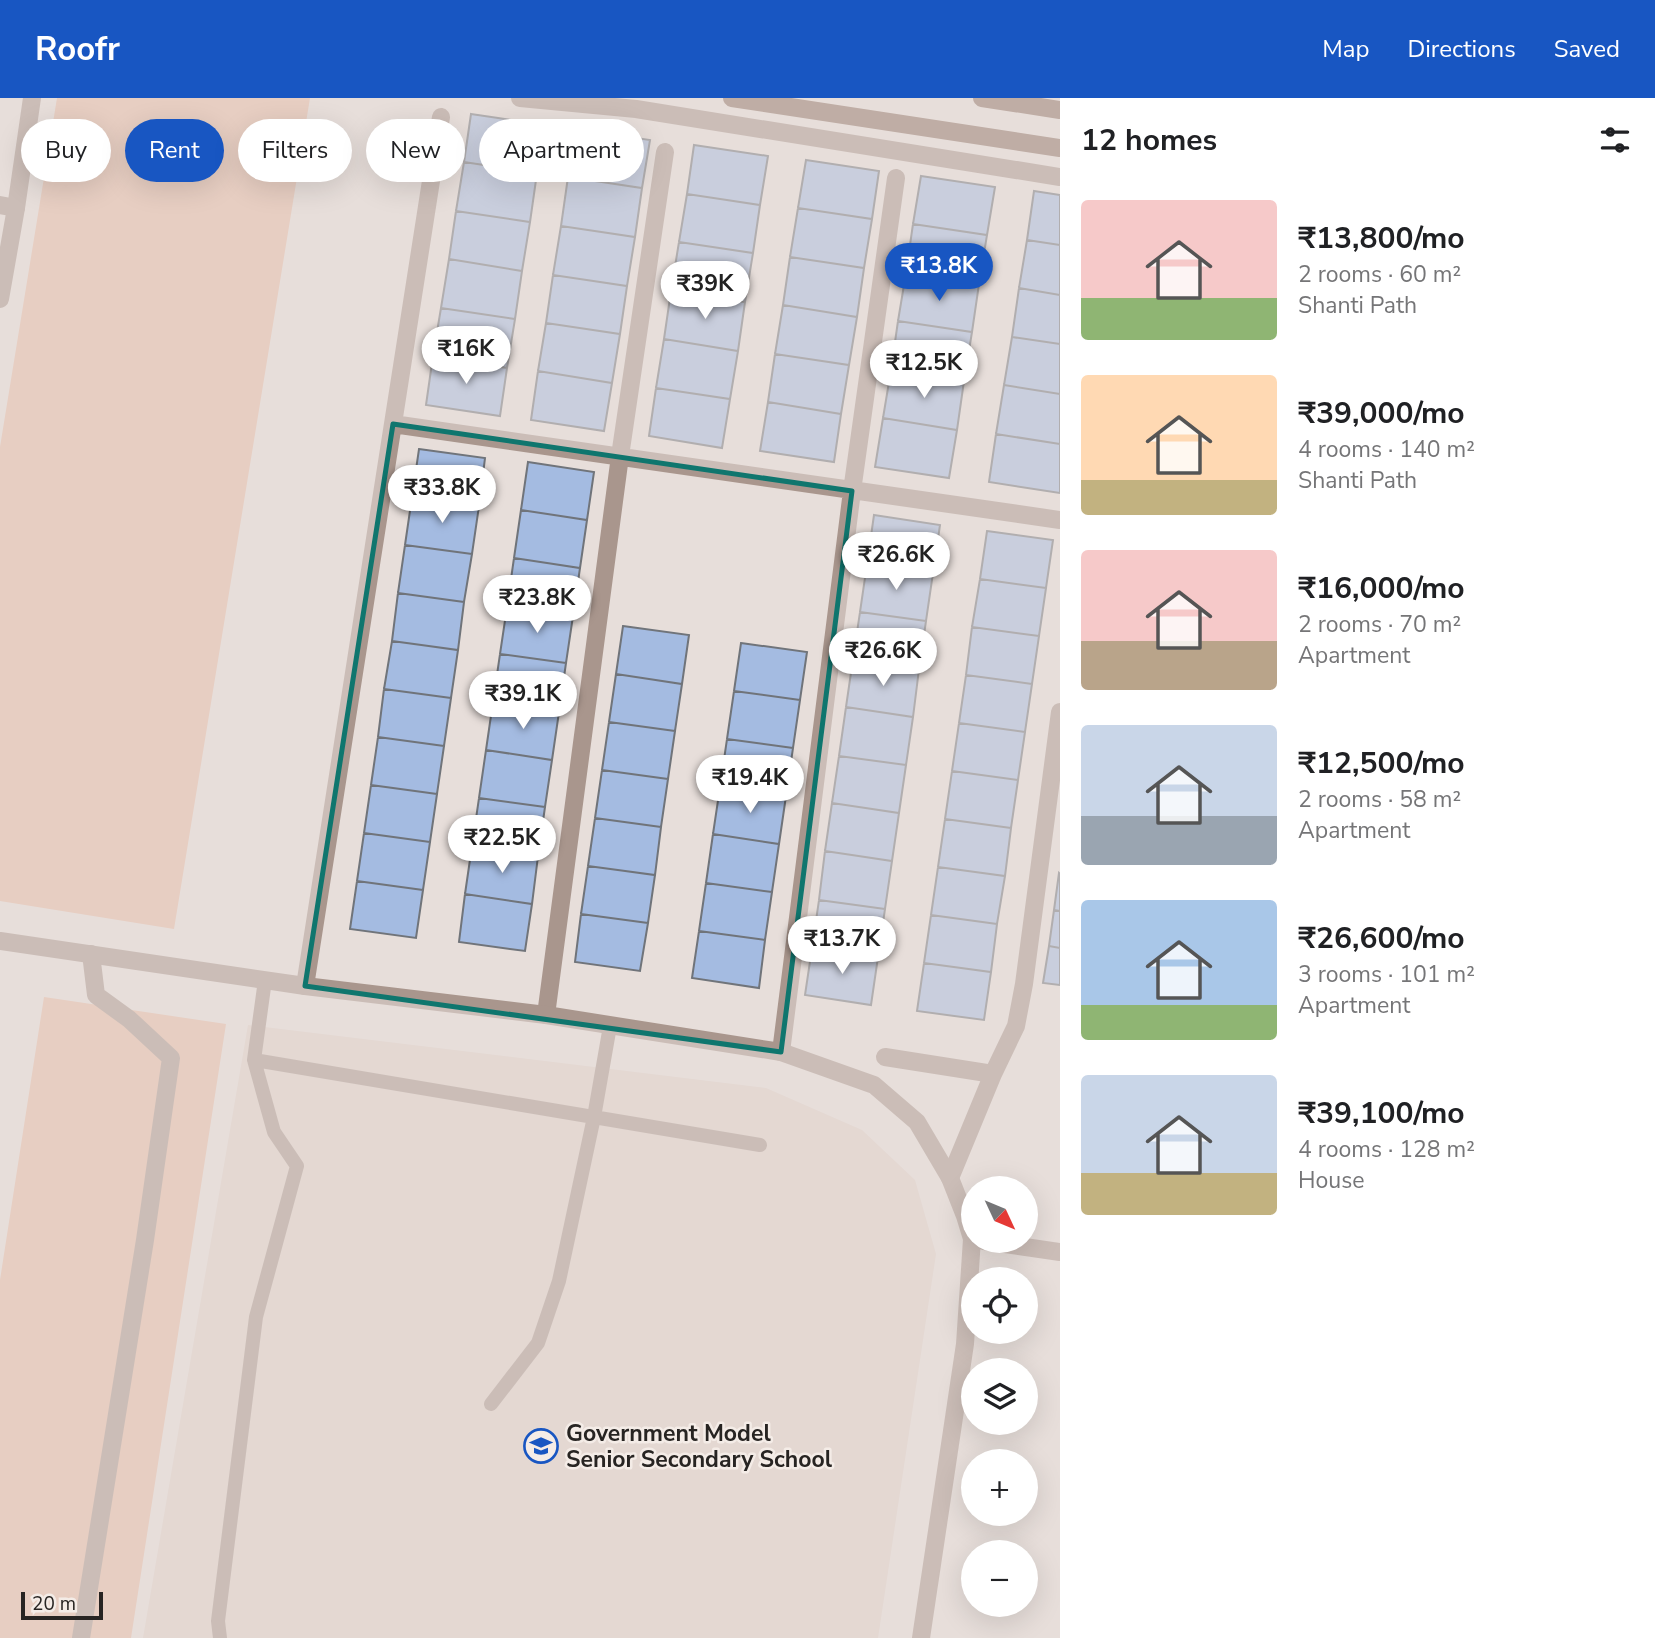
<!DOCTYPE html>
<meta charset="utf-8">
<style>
body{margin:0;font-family:"Nunito Sans",sans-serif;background:#f2f2f2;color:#202124;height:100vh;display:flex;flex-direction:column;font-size:26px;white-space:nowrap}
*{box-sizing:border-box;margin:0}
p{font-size:23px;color:#757577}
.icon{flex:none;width:38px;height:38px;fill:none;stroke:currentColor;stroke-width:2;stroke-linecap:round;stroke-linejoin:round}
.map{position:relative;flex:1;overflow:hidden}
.details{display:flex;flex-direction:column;background:#fff;width:595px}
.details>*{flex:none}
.hud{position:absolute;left:21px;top:21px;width:665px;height:63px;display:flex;gap:14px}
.needle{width:46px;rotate:134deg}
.fabs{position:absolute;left:961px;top:1078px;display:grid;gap:14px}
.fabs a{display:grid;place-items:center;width:77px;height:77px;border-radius:50%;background:#fff;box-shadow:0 7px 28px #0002;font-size:35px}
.scale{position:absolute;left:21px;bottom:18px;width:82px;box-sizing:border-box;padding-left:7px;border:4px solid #272422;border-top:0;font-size:19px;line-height:24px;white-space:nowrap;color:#272422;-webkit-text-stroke:5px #f4ece7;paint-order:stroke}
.price{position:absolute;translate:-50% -60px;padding:0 16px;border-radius:24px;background:#fff;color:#222;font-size:23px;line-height:46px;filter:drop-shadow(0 2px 4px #0008)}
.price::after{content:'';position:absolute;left:50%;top:42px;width:21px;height:16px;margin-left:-10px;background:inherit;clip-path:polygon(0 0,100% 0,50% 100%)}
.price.selected{background:#1856c2;color:#fff}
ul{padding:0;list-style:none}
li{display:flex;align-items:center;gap:21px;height:175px;padding:0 21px}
li span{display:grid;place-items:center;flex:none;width:196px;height:140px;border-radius:7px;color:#555}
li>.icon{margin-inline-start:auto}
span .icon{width:84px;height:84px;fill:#fffc;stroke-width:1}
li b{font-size:30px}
h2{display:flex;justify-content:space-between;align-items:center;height:84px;padding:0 21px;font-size:30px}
.chip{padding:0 24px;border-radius:32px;background:#fff;box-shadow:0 7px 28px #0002;font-size:24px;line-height:63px}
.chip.selected{background:#1856c2;color:#fff}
header{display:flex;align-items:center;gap:42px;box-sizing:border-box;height:98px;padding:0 35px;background:#1856c2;color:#fff}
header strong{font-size:33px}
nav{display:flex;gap:38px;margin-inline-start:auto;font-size:24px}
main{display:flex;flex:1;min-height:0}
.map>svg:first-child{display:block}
.built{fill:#dfd0c8}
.green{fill:#e6baa4}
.building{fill:#a4bbe1;stroke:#70747a;stroke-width:2}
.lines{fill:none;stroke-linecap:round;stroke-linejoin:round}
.service{stroke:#a9968d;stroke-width:14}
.minor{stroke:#a9968d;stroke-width:18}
.tertiary{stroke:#a9968d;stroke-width:18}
.secondary{stroke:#8e7264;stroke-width:18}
.marked{fill:none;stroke:#0f766e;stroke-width:5;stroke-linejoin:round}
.labels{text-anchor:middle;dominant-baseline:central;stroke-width:5;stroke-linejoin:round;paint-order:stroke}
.poi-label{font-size:23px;font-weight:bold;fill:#272422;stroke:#f4ece7;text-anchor:start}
</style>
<header>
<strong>Roofr</strong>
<nav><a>Map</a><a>Directions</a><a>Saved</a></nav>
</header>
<main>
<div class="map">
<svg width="1060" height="1540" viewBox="0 0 1060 1540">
<rect width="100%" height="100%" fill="#e7deda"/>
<path class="built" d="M248,927L766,990L862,1032L915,1082L936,1156L878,1540H143Z"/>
<path class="green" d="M57,0H310L174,831L0,803V349Z
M44,899L226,926L131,1540H0V1182Z"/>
<path class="building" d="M471,16L545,27L537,75L464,64Z
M576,31L650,42L642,90L568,79Z
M694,47L768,58L760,107L687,96Z
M806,62L879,73L872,121L798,110Z
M464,64L537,75L530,124L456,113Z
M921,78L995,89L987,137L913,126Z
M568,79L642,90L635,139L561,128Z
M1034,93L1060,97V147L1027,142Z
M687,96L760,107L753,155L679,144Z
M798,110L872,121L864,170L790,159Z
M456,113L530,124L522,173L449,161Z
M913,126L987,137L979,186L906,175Z
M561,128L635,139L627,188L553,177Z
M1027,142L1060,147V197L1019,190Z
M679,144L753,155L745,204L671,193Z
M790,159L864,170L857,219L783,207Z
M449,161L522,173L515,221L441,210Z
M906,175L979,186L972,234L898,223Z
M553,177L627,188L620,236L546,225Z
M1019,190L1060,197V246L1012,239Z
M671,193L745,204L738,253L664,241Z
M783,207L857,219L849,267L775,256Z
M441,210L515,221L507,270L433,258Z
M898,223L972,234L964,283L891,272Z
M546,225L620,236L612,285L538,273Z
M1012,239L1060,246V296L1004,287Z
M664,241L738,253L730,301L656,290Z
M775,256L849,267L841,316L768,304Z
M433,258L507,270L500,318L426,307Z
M891,272L964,283L957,332L883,320Z
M538,273L612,285L604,333L531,322Z
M1004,287L1060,296V346L996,336Z
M656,290L730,301L722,350L649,338Z
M768,304L841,316L834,364L760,353Z
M883,320L957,332L949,380L875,369Z
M996,336L1060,346V395L989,384Z
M419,351L485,360L479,408L412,399Z
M528,364L594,374L587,422L521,412Z
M412,399L479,408L472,456L405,447Z
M521,412L587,422L580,470L514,460Z
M874,417L940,427L933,475L867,466Z
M987,433L1053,442L1046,490L980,481Z
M405,447L472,456L464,504L398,495Z
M514,460L580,470L573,518L507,509Z
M867,466L933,475L926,523L860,514Z
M980,481L1046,490L1039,538L972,529Z
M398,495L464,504L458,552L392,543Z
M507,509L573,518L566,565L500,556Z
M860,514L926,523L919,571L853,561Z
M623,528L689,537L682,586L616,576Z
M972,529L1039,538L1032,586L966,577Z
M392,543L458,552L451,600L384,591Z
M741,545L807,554L800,602L734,593Z
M500,556L566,565L559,614L493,604Z
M853,561L919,571L913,619L846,609Z
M616,576L682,586L675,633L609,624Z
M966,577L1032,586L1025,634L959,625Z
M384,591L451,600L444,648L378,639Z
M734,593L800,602L793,650L727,641Z
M493,604L559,614L552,662L486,652Z
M846,609L913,619L906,667L839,658Z
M609,624L675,633L668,681L602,672Z
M959,625L1025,634L1018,682L952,673Z
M378,639L444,648L437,696L371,687Z
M727,641L793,650L786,698L720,689Z
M486,652L552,662L545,709L479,700Z
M839,658L906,667L899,715L832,705Z
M602,672L668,681L661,729L595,720Z
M952,673L1018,682L1011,730L945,721Z
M371,687L437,696L430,744L364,735Z
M720,689L786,698L779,746L713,736Z
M479,700L545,709L538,758L472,748Z
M832,705L899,715L892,763L825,753Z
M595,720L661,729L655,777L588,768Z
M945,721L1011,730L1005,778L938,769Z
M364,735L430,744L423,792L357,783Z
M713,736L779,746L772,794L706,785Z
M472,748L538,758L532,806L465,796Z
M825,753L892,763L885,811L819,802Z
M588,768L655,777L648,825L581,816Z
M938,769L1005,778L997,826L931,817Z
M1059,775L1060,776V813L1054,812Z
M357,783L423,792L416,840L350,831Z
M706,785L772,794L765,842L699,833Z
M465,796L532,806L525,853L459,844Z
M819,802L885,811L878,859L812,850Z
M1054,812L1060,813V850L1049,848Z
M581,816L648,825L640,873L575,864Z
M931,817L997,826L991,874L924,865Z
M699,833L765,842L759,890L692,880Z
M1049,848L1060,850V887L1043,885Z
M812,850L878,859L871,907L805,897Z
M924,865L991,874L984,922L917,913Z"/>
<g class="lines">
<path class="service" d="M254,962L760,1047
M491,1306L538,1245L559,1183L594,1019L610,928
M220,1540L218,1523L256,1219L297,1068L274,1034L254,962L265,882"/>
<path class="minor" d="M520,0L636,11L1060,79
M0,107L16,110
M393,326L1060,422
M305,888L441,19
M546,917L620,358L665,54
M781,954L852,393L896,80
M885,959L993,976
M950,1080L993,976L1016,928L1024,886L1060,614
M984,1143L1060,1154
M81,1540L145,1142L171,960L129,921L96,897L91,856"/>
<path class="tertiary" d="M0,201L16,110L32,0
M0,843L305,888L546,917L781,954L874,987L917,1024L950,1080L965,1118L972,1141L965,1246L921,1540"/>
<path class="secondary" d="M732,0L1060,50
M982,0L1060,12"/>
</g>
<path d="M0 0H1060V1540H0ZM393,326L852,393L781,954L305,888Z" fill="#e7deda" fill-opacity=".55" fill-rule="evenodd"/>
<path class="marked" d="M393,326L852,393L781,954L305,888Z"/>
<defs>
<g id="school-ring" transform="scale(1.75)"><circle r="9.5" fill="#f4ece7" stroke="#1856c2" stroke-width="1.5"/><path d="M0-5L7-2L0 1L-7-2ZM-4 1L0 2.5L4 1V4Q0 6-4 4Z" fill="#1856c2"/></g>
</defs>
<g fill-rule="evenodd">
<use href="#school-ring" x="541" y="1348"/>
</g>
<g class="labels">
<g class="poi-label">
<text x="566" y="1335">Government Model<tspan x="566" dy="26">Senior Secondary School</tspan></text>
</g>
</g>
</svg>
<div class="fabs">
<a><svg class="needle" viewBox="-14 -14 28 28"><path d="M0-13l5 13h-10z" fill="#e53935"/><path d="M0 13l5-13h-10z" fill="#757577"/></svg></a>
<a><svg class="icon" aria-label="locate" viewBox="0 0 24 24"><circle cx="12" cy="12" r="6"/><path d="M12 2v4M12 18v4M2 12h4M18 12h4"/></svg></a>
<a><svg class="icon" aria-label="layers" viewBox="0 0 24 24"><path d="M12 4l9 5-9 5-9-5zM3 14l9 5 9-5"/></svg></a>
<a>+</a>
<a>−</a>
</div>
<div class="scale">20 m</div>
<b class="price selected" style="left:939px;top:205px">₹13.8K</b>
<b class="price" style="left:705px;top:223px">₹39K</b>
<b class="price" style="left:466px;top:288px">₹16K</b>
<b class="price" style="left:924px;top:302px">₹12.5K</b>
<b class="price" style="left:442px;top:427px">₹33.8K</b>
<b class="price" style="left:896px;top:494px">₹26.6K</b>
<b class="price" style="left:537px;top:537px">₹23.8K</b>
<b class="price" style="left:883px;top:590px">₹26.6K</b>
<b class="price" style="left:523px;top:633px">₹39.1K</b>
<b class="price" style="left:750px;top:717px">₹19.4K</b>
<b class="price" style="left:502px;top:777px">₹22.5K</b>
<b class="price" style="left:842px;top:878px">₹13.7K</b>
<div class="hud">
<a class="chip">Buy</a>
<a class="chip selected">Rent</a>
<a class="chip">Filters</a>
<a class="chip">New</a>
<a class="chip">Apartment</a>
</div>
</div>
<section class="details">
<h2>12 homes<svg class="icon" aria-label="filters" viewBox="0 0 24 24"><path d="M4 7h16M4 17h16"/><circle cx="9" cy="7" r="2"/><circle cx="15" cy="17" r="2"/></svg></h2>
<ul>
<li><span style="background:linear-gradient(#f6c9c9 70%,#8fb573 0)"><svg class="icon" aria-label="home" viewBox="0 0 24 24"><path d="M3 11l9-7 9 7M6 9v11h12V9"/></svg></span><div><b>₹13,800/mo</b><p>2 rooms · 60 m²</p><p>Shanti Path</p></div></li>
<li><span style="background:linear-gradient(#ffd9b3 75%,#c2b280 0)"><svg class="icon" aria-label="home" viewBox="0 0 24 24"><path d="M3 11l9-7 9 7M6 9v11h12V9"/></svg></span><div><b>₹39,000/mo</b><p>4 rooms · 140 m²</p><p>Shanti Path</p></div></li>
<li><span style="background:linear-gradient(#f6c9c9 65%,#b9a48a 0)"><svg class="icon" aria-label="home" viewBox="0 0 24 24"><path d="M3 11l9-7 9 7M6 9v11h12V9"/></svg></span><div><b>₹16,000/mo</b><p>2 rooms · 70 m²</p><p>Apartment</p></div></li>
<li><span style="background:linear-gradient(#c9d6e8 65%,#9aa5b1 0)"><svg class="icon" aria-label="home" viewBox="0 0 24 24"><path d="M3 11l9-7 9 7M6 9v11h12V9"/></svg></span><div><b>₹12,500/mo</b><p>2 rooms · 58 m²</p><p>Apartment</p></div></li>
<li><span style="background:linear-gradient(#a9c7e8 75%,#8fb573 0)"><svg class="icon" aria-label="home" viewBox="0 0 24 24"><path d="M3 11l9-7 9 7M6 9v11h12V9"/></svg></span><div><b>₹26,600/mo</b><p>3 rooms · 101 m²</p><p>Apartment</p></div></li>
<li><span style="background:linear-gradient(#c9d6e8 70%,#c2b280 0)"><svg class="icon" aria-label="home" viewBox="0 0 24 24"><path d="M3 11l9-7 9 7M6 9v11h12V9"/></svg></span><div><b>₹39,100/mo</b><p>4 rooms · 128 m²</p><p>House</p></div></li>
</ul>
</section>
</main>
